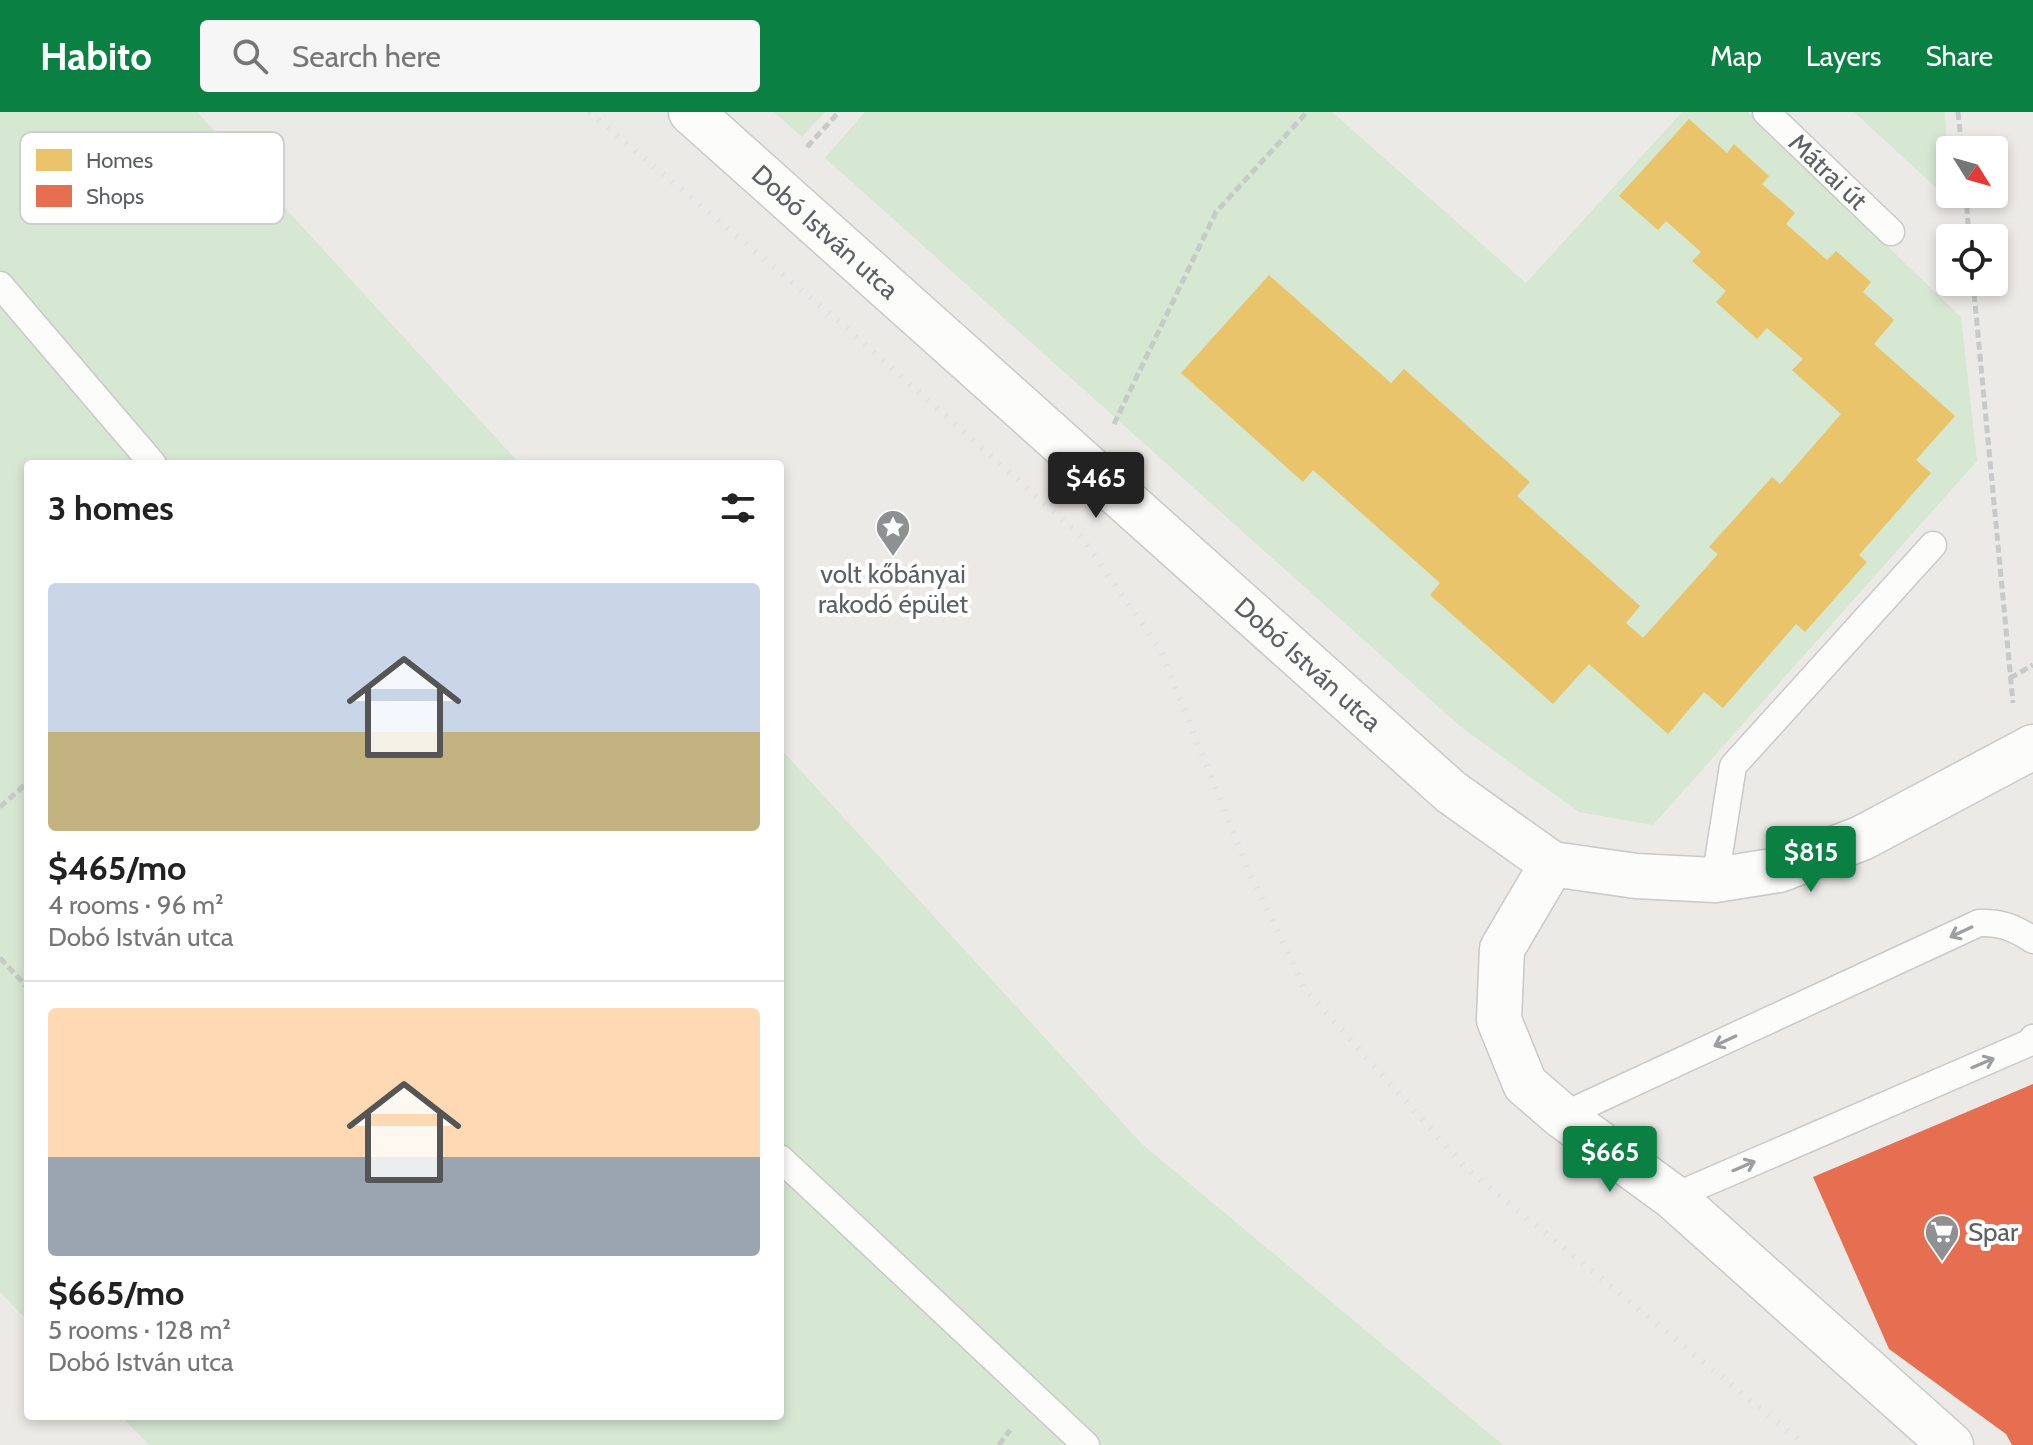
<!DOCTYPE html>
<meta charset="utf-8">
<style>
body{margin:0;font-family:Cabin,sans-serif;background:#f6f6f6;color:#222;height:100vh;display:flex;flex-direction:column;font-size:30px;white-space:nowrap}
*{box-sizing:border-box;margin:0}
p{font-size:26px;color:#767676}
.icon{flex:none;width:44px;height:44px;fill:none;stroke:currentColor;stroke-width:2;stroke-linecap:round;stroke-linejoin:round}
.map{position:relative;flex:1;overflow:hidden}
.panel{position:absolute;left:24px;top:348px;width:760px;height:960px;display:flex;flex-direction:column;background:#fff;border-radius:8px;box-shadow:0 4px 12px #0003}
.panel>*{flex:none}
.needle{width:52px;rotate:127deg}
.controls{position:absolute;left:1936px;top:24px;display:grid;gap:16px}
.controls a{display:grid;place-items:center;width:72px;height:72px;border-radius:8px;background:#fff;box-shadow:0 4px 12px #0003;font-size:40px}
.price{position:absolute;translate:-50% -68px;padding:0 18px;border-radius:8px;background:#0b8043;color:#fff;font-size:26px;line-height:52px;filter:drop-shadow(0 2px 4px #0008)}
.price::after{content:'';position:absolute;left:50%;top:48px;width:24px;height:18px;margin-left:-12px;background:inherit;clip-path:polygon(0 0,100% 0,50% 100%)}
.price.active{background:#222;color:#fff}
ul{padding:0;list-style:none}
li{display:grid;align-content:center;gap:16px;height:424px;padding:0 24px}
li+li{border-top:2px solid #e0e0e0}
li span{display:grid;place-items:center;height:248px;border-radius:8px;color:#555}
li>.icon{margin-inline-start:auto}
span .icon{width:144px;height:144px;fill:#fffc;stroke-width:1}
li b{font-size:34px}
h2{display:flex;justify-content:space-between;align-items:center;height:96px;padding:0 24px;font-size:34px}
header{display:flex;align-items:center;gap:48px;box-sizing:border-box;height:112px;padding:0 40px;background:#0b8043;color:#fff}
header strong{font-size:38px}
nav{display:flex;gap:44px;margin-inline-start:auto;font-size:28px}
.search{width:560px;height:72px;background:#f6f6f6;display:flex;align-items:center;gap:20px;box-sizing:border-box;padding:0 28px;border-radius:8px;color:#767676;font-size:30px}
.map>svg:first-child{display:block}
.green{fill:#d6e7d2}
.homes{fill:#e9c46a}
.shops{fill:#e76f51}
.lines{fill:none;stroke-linecap:round;stroke-linejoin:round}
.lane-casing{stroke:#c8c9c8;stroke-width:29}
.street-casing{stroke:#c8c9c8;stroke-width:47}
.path{stroke:#c6cac8;stroke-width:5;stroke-dasharray:8 4;stroke-linecap:butt}
.lane{stroke:#fcfcfb;stroke-width:26}
.street{stroke:#fcfcfb;stroke-width:44}
.rail{stroke:#e2e2e2;stroke-width:6;stroke-dasharray:2 10;stroke-linecap:butt}
.oneway{stroke:#9c9ea0}
.labels{text-anchor:middle;dominant-baseline:central;stroke-width:8;stroke-linejoin:round;paint-order:stroke}
.street-label{font-size:26px;fill:#5c6064;stroke:#fff}
.poi-label{font-size:26px;fill:#5c6064;stroke:#fff}
.key{fill:#fff;stroke:#cecfd0;stroke-width:2}
.key-label{font-size:22px;fill:#5c6064}
</style>
<header>
<strong>Habito</strong>
<div class="search"><svg class="icon" aria-label="search" viewBox="0 0 24 24"><circle cx="10" cy="10" r="6"/><path d="M15 15l6 6"/></svg>Search here</div>
<nav><a>Map</a><a>Layers</a><a>Share</a></nav>
</header>
<div class="map">
<svg width="2033" height="1333" viewBox="0 0 2033 1333">
<rect width="100%" height="100%" fill="#eceae6"/>
<path class="green" d="M0,0H197L520,352H28V1209L0,1180Z
M774,0H825L802,25Z
M865,0H1332L1526,171L1682,0H1748L1961,205L1977,349L1653,713L1579,700L1461,615L825,46Z
M1854,0H1945L1950,82H1953L1954,92Z
M780,636L1141,1031L1503,1333H149L121,1304H780Z"/>
<path class="homes" d="M1689,7L1727,41L1734,32L1769,64L1762,72L1795,101L1786,112L1827,148L1836,139L1871,170L1863,180L1894,208L1874,232L1955,304L1916,348L1931,361L1859,443L1867,450L1805,520L1796,512L1723,596L1704,580L1668,622L1589,552L1553,592L1430,483L1440,471L1313,358L1303,370L1181,261L1269,163L1391,271L1404,257L1530,370L1517,384L1640,494L1626,511L1643,526L1718,442L1709,435L1772,365L1780,372L1841,302L1792,258L1803,247L1767,216L1757,227L1716,190L1726,179L1692,149L1701,140L1666,109L1658,118L1619,84Z"/>
<path class="shops" d="M2033,972V1333H2012L2006,1322L1889,1237L1813,1065Z"/>
<g class="lines">
<g class="lane-casing">
<g id="lane">
<path id="s1" d="M1766,0L1891,120"/>
<path d="M0,173L153,352"/>
<path d="M1715,768L1733,654L1933,433"/>
<path d="M1562,1004L1979,811C2001,810 2015,816 2033,828"/>
<path d="M780,1046L1086,1333"/>
<path d="M1673,1085L2029,931L2033,926"/>
</g>
</g>
<g class="street-casing">
<g id="street">
<path id="s2" d="M691,0L1451,680L1552,752L1636,764L1715,768L1779,758L1862,726L2033,635"/>
<path d="M1552,752L1502,837L1499,908L1525,972L1562,1004L1673,1085L1951,1333"/>
</g>
</g>
<path class="path" d="M1958,0L1962,38
M807,35L839,0
M1966,82L1969,126
M1973,170L2013,591
M1114,312L1216,100L1307,0
M2010,566L2033,553
M0,695L28,670
M0,846L28,876
M999,1333L1010,1318"/>
<use href="#lane" class="lane"/>
<use href="#street" class="street"/>
<path class="rail" d="M589,0L842,212L1080,423L1160,537L1247,755L1304,876L1468,1058L1805,1333"/>
</g>
<defs><path id="oneway-shaft" d="M-6 0H5M1.5-3L5.5 0L1.5 3" fill="none" stroke-width="1.6" stroke-linecap="round" stroke-linejoin="round" transform="scale(2)"/></defs>
<g class="oneway">
<use href="#oneway-shaft" transform="translate(1961 820) rotate(155)"/>
<use href="#oneway-shaft" transform="translate(1725 929) rotate(155)"/>
<use href="#oneway-shaft" transform="translate(1983 951) rotate(-23)"/>
<use href="#oneway-shaft" transform="translate(1744 1054) rotate(-23)"/>
</g>
<defs>
<g id="sight-pin" transform="scale(1.8)"><path d="M0 17L-7.5 6A9.5 9.5 0 1 1 7.5 6Z" fill="#8e9092" stroke="#fff"/><path d="M0-6L1.8-2.2L6-1.7L2.9 1.2L3.7 5.4L0 3.3L-3.7 5.4L-2.9 1.2L-6-1.7L-1.8-2.2Z" fill="#fff"/></g>
<g id="supermarket-pin" transform="scale(1.8)"><path d="M0 17L-7.5 6A9.5 9.5 0 1 1 7.5 6Z" fill="#8e9092" stroke="#fff"/><path d="M-6-5.5h2.5l.6 2H6L4.5 2H-2.5L-4.4-4H-6ZM-1.5 3.2a1.3 1.3 0 1 0 .1 0ZM3 3.2a1.3 1.3 0 1 0 .1 0Z" fill="#fff"/></g>
</defs>
<g fill-rule="evenodd">
<use href="#sight-pin" x="893" y="415"/>
<use href="#supermarket-pin" x="1942" y="1120"/>
</g>
<g class="labels">
<g class="street-label">
<text stroke="none"><textPath href="#s1" startOffset="86">Mátrai út</textPath></text>
<text stroke="none"><textPath href="#s2" startOffset="180">Dobó István utca</textPath></text>
<text stroke="none"><textPath href="#s2" startOffset="828">Dobó István utca</textPath></text>
</g>
<g class="poi-label">
<text x="893" y="462">volt kőbányai<tspan x="893" dy="30">rakodó épület</tspan></text>
<text x="1968" y="1120" text-anchor="start">Spar</text>
</g>
</g>
<rect x="20" y="20" width="264" height="92" rx="12" class="key"/>
<rect x="36" y="37" width="36" height="22" fill="#e9c46a"/>
<rect x="36" y="73" width="36" height="22" fill="#e76f51"/>
<g class="key-label">
<text x="86" y="56">Homes</text>
<text x="86" y="92">Shops</text>
</g>
</svg>
<div class="controls">
<a><svg class="needle" viewBox="-14 -14 28 28"><path d="M0-13l5 13h-10z" fill="#e53935"/><path d="M0 13l5-13h-10z" fill="#767676"/></svg></a>
<a><svg class="icon" aria-label="locate" viewBox="0 0 24 24"><circle cx="12" cy="12" r="6"/><path d="M12 2v4M12 18v4M2 12h4M18 12h4"/></svg></a>
</div>
<b class="price active" style="left:1096px;top:408px">$465</b>
<b class="price" style="left:1811px;top:782px">$815</b>
<b class="price" style="left:1610px;top:1082px">$665</b>
<section class="panel">
<h2>3 homes<svg class="icon" aria-label="filters" viewBox="0 0 24 24"><path d="M4 7h16M4 17h16"/><circle cx="9" cy="7" r="2"/><circle cx="15" cy="17" r="2"/></svg></h2>
<ul>
<li><span style="background:linear-gradient(#c9d6e8 60%,#c2b280 0)"><svg class="icon" aria-label="home" viewBox="0 0 24 24"><path d="M3 11l9-7 9 7M6 9v11h12V9"/></svg></span><div><b>$465/mo</b><p>4 rooms · 96 m²</p><p>Dobó István utca</p></div></li>
<li><span style="background:linear-gradient(#ffd9b3 60%,#9aa5b1 0)"><svg class="icon" aria-label="home" viewBox="0 0 24 24"><path d="M3 11l9-7 9 7M6 9v11h12V9"/></svg></span><div><b>$665/mo</b><p>5 rooms · 128 m²</p><p>Dobó István utca</p></div></li>
</ul>
</section>
</div>
